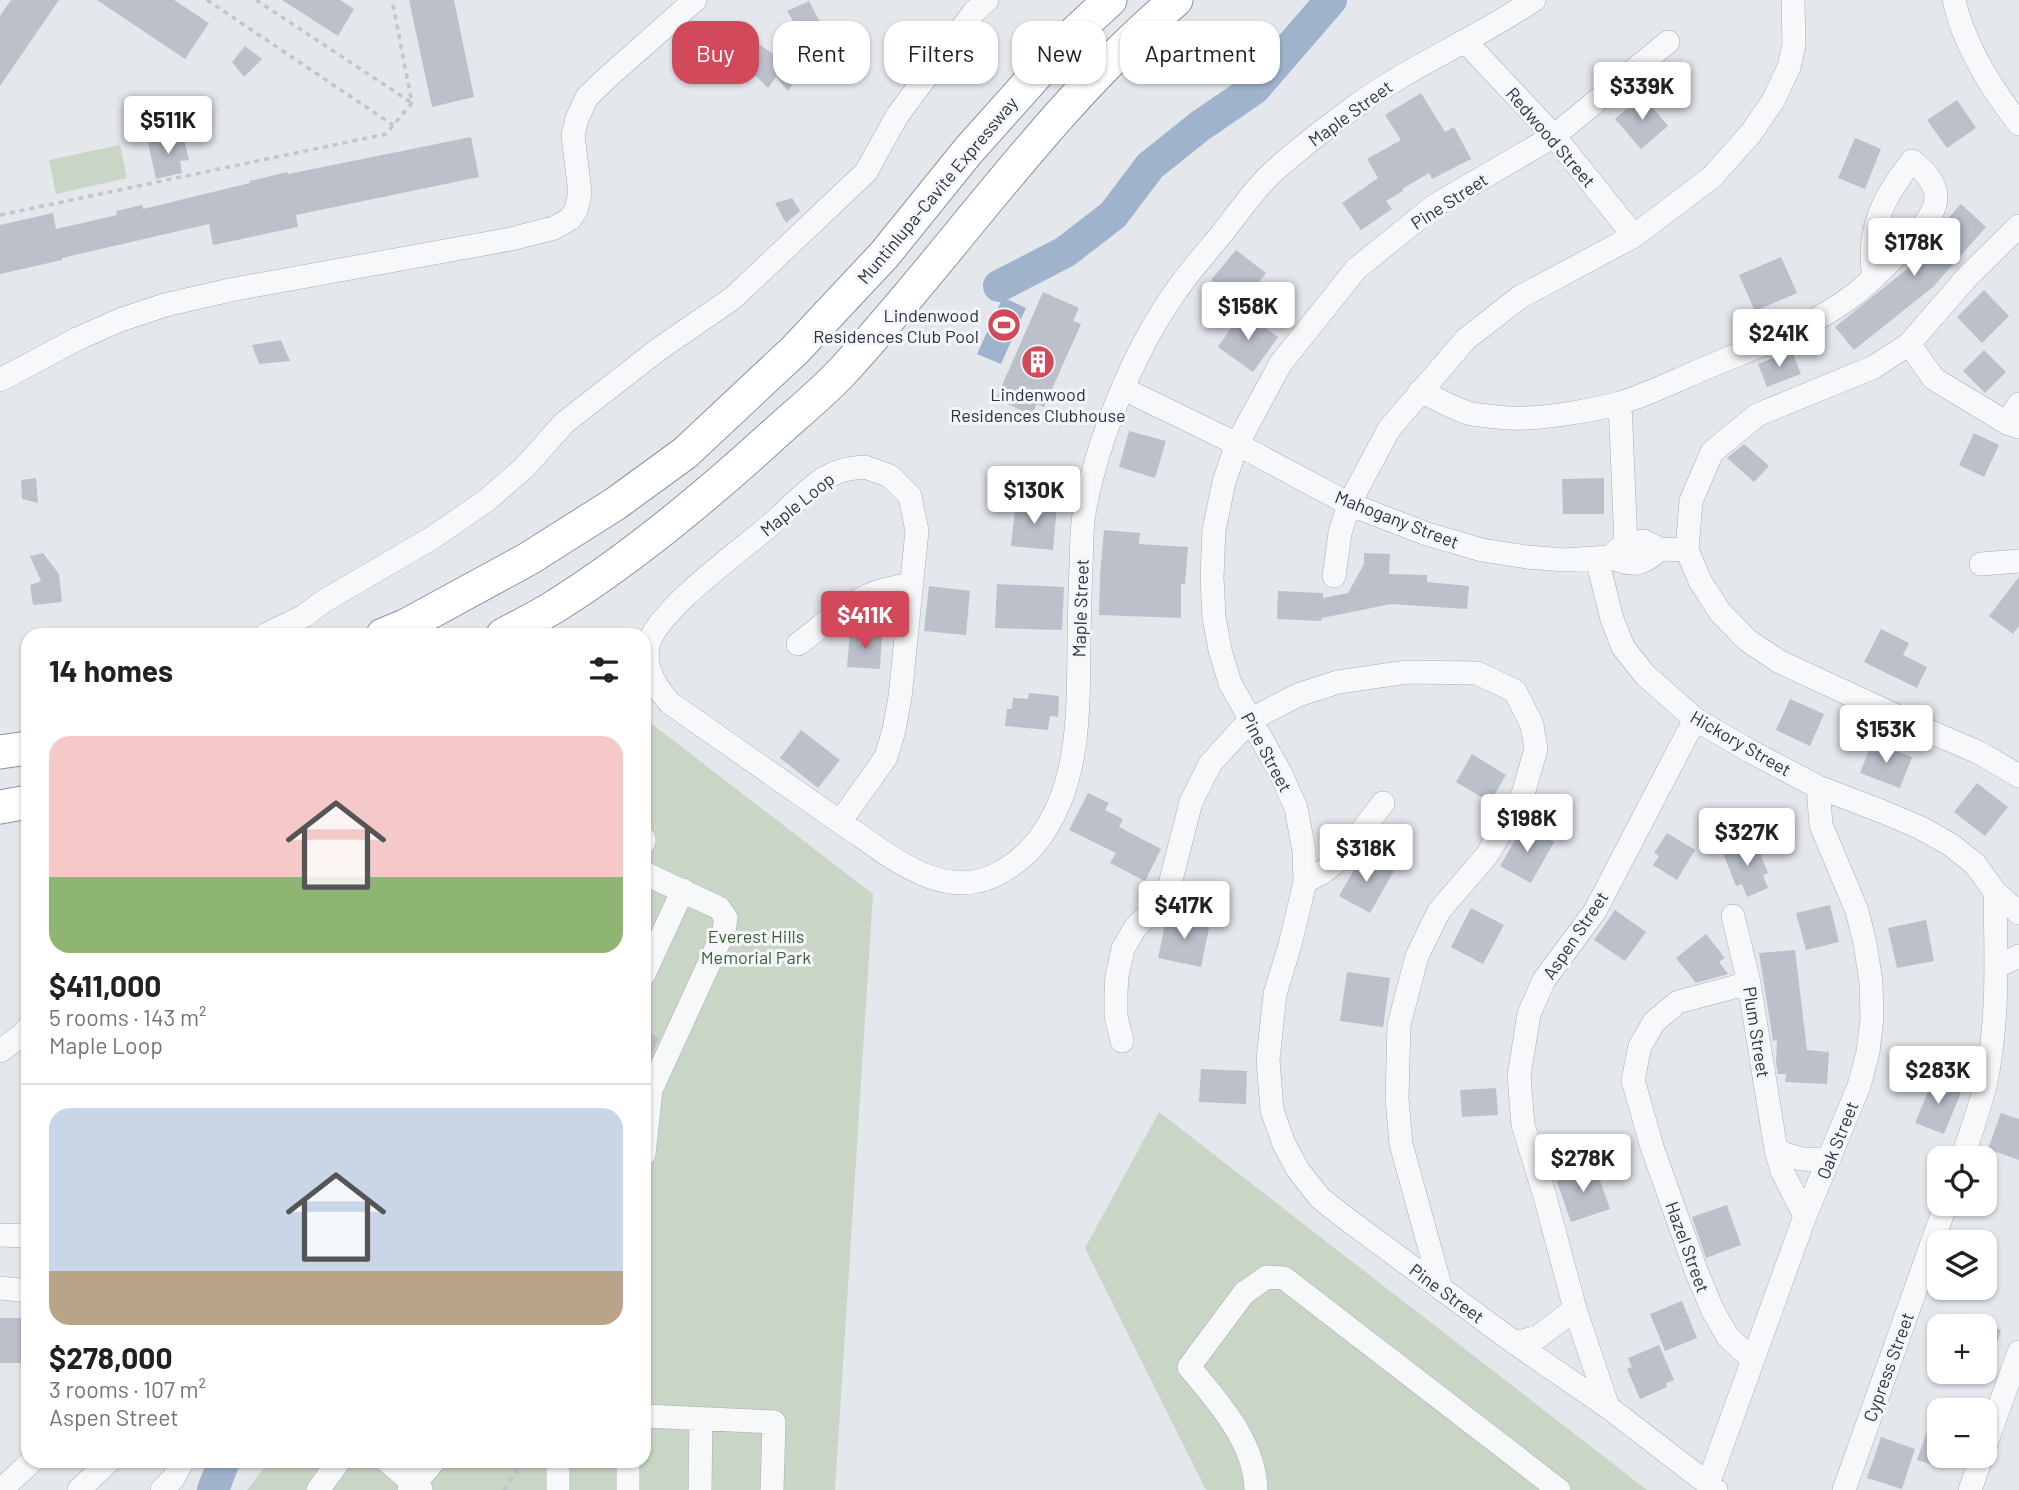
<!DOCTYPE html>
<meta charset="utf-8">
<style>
body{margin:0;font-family:Barlow,sans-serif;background:#f6f6f6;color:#202124;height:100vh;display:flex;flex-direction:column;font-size:26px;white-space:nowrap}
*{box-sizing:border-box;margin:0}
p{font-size:23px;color:#757577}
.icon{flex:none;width:38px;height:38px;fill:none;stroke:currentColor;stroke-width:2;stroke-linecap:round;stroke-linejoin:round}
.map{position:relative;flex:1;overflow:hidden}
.side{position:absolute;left:21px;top:628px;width:630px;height:840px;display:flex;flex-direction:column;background:#fff;border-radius:21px;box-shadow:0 2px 5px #0004}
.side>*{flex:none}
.top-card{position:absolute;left:672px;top:21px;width:665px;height:63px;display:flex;gap:14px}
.fabs{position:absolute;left:1927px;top:1146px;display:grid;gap:14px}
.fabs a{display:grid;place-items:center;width:70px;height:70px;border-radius:14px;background:#fff;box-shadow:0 2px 5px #0004;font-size:35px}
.price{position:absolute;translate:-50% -60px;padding:0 16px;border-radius:7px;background:#fff;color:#222;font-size:23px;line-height:46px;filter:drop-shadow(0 2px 4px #0008)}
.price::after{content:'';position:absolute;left:50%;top:42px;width:21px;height:16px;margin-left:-10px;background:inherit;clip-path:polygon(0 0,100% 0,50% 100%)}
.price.selected{background:#d1495b;color:#fff}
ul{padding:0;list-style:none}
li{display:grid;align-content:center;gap:14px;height:371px;padding:0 28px}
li+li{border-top:2px solid #e0e0e0}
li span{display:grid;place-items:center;height:217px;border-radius:21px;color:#555}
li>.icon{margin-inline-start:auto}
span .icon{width:126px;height:126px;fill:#fffc;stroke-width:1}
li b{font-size:30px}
h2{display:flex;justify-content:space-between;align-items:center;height:84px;padding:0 28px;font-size:30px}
.chip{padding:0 24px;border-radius:21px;background:#fff;box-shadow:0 2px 5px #0004;font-size:24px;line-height:63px}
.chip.selected{background:#d1495b;color:#fff}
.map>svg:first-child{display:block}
.green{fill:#c9d6c5}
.water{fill:#9fb4cc}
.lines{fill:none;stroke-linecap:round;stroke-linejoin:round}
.river{stroke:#9fb4cc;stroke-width:32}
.building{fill:#bbc0ca}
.minor-casing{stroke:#a9aeb7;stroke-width:24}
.highway-casing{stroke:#8b94a3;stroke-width:35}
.path{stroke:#c2c5cb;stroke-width:3.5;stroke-dasharray:5 5;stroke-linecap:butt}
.minor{stroke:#f7f8fa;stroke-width:23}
.highway{stroke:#fff;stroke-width:33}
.labels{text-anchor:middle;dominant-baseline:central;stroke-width:6;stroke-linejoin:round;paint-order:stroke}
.street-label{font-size:18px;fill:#2b3445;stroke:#f4f6f9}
.poi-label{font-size:18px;fill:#2b3445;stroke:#f4f6f9;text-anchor:end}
.park-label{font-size:18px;fill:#3f6138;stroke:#f4f6f9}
</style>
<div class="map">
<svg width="2019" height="1490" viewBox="0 0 2019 1490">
<rect width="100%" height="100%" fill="#e4e7ec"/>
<path class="green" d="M120,145L127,178L56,194L49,160Z
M644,718L873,894L835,1490H247L269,1461H644Z
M1159,1112L1647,1490H1206L1085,1248Z"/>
<path class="water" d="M1003,297L1026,308L1001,364L977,354Z"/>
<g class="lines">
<path class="river" d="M999,286L1065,252L1113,215L1150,166L1200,126L1254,89L1331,0
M213,1490L224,1461"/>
</g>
<path class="building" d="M11,0H59L0,86V16Z
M97,0H174L209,23L185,59Z
M282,0H340L354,9L338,36Z
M409,0H454L474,97L432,107Z
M809,1L820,22L800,33L787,11Z
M742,32L800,73L788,91L776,77L768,88L749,69L716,52Z
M245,46L262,59L244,77L232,62Z
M1421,93L1445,132L1454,127L1471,159L1432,179L1429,173L1402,189L1403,191L1386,201L1392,209L1361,230L1342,203L1378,178L1367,159L1401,140L1385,115Z
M1642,95L1668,126L1641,149L1615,119Z
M1957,100L1976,128L1947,148L1927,120Z
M183,135L189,160L180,161L182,173L156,179L148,143Z
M471,137L479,177L296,215L298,227L213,245L209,224L62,258V260L0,274V225L53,213L56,229L117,215L116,211L142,205L143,209L250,183V181L287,172L288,174Z
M1855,138L1881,149L1865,189L1838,178Z
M792,198L800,211L786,223L775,203Z
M1961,204L1986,227L1933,287L1854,350L1835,327L1913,264L1910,261Z
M1236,250L1266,273L1241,304L1211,280Z
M1781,257L1797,293L1755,311L1739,275Z
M1984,290L2009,316L1982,343L1957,317Z
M1043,292L1079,308L1073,321L1081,324L1044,407L1037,404L1032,415L996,399Z
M1242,312L1278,337L1253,372L1218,347Z
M281,340L290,361L259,364L252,345Z
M1984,350L2006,372L1985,393L1963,371Z
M1792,351L1801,374L1767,387L1758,364Z
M1129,431L1166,441L1155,478L1119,467Z
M1974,433L1999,445L1984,477L1959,465Z
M1744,444L1769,466L1754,482L1727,458Z
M36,478L38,503L22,499L21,480Z
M1604,478V514H1563L1562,479Z
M1016,501L1057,505L1053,550L1011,546Z
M1104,530L1140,533L1139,544L1188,547L1185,584H1181V618L1099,615L1100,575Z
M43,553L59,574L62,602L33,605L30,585L41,581L30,556Z
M1364,553L1390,554L1389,574L1427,575V582L1469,586L1467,609L1391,604L1322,618L1321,621L1277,619L1278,591L1323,593V598L1348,593L1364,564Z
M2019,577V626L2013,634L1989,616Z
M997,584L1064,587L1062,630L995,628Z
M929,586L970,591L966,635L924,631Z
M1881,629L1909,643L1903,655L1927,667L1917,688L1864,662Z
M850,633L882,635L880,669L847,667Z
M1029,693L1059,696L1058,717L1050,716L1048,730L1005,726L1007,709H1012L1013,698L1028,699Z
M1790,699L1824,714L1810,746L1776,730Z
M801,730L840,760L818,788L780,758Z
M1872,742L1912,757L1900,788L1860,773Z
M1472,754L1506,775L1490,802L1456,782Z
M1977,783L2008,807L1985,836L1954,812Z
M1088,793L1109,803L1105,810L1123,819L1119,827L1161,849L1145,881L1110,863L1116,853L1069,830Z
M1524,825L1554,842L1531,883L1500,866Z
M1667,833L1695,850L1677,880L1653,865L1659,856L1654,853Z
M1755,840L1768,873L1763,875L1768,888L1747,897L1742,884L1736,886L1723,853Z
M1363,854L1394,871L1370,913L1339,896Z
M1830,905L1839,942L1806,950L1796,913Z
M1471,908L1504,925L1483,964L1451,947Z
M1615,910L1646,932L1625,961L1594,940Z
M1167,915L1210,923L1201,967L1158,958Z
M1926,920L1934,961L1897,968L1888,928Z
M1706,934L1725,958L1719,962L1728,974L1696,983L1676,958Z
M1795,950L1807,1050L1829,1052L1827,1084L1785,1082L1786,1074H1778L1776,1063L1777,1040L1773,1041L1759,953Z
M1347,972L1390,978L1383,1027L1340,1021Z
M644,1030L659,1038L644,1072Z
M1201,1069L1247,1071L1246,1104L1199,1102Z
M1933,1079L1962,1090L1944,1134L1915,1123Z
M1496,1088L1498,1115L1462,1117L1460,1090Z
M2001,1113L2019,1119V1160L1988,1149Z
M1595,1166L1610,1209L1571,1222L1556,1179Z
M1727,1205L1741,1245L1706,1258L1692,1217Z
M1682,1301L1697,1338L1665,1351L1650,1314Z
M0,1318H24V1363H0Z
M1984,1325L2001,1330L1987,1373H1984Z
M1659,1345L1674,1380L1666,1383L1667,1387L1640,1399L1627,1369L1632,1367L1628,1358Z
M1937,1402H1939V1467L1917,1460Z
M1881,1437L1915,1449L1902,1489L1867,1478Z"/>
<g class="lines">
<g class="minor-casing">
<path id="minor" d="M1954,0C1964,46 1991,88 2019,124
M1466,42L1554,136L1634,236
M1668,42L1554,136L1434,206L1356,269L1281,363L1237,444L1224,482L1214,530L1212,577L1214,617L1220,650L1230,683L1281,774L1296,808L1304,851L1305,882L1290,945L1275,994L1268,1060L1272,1110L1284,1144L1298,1170L1320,1198L1348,1220L1515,1343L1608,1407L1716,1490
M2019,226L1968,276L1909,344L1874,367L1757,415L1712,452L1691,501L1687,550L1700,581L1720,612L1747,640L1780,662L1931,732L1980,753L2019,776
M1909,344L1934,379L2007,423L2019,427
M0,380L77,339L120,320L165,305L230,290L511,239L554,228L570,219L576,210L580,193L573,135L577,119L587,97L609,76L695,0
M1124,389L1237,444L1349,504L1427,534L1482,550L1527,557L1565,560L1610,557L1623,545L1644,541L1660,549L1687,550
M1420,391C1436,398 1452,408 1468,413C1480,416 1513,419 1526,418C1554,417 1593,410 1620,403C1650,394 1679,379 1708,367C1758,346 1812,327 1855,294C1873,280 1889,263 1905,246C1935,216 1953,192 1912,161C1884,196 1866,230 1874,277
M1620,403L1626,545
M2007,423L2019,404
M865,467L890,476L910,496L917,531L900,697L894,730L886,757L840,822L670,703C656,687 644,669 648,646C655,612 740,551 768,527C786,512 802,494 820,481C835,471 848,468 865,467Z
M1610,557C1633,567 1642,566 1660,549
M1597,559L1612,619L1623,647L1645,675L1695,719L1748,750L1818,787L1881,811L1921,828L1951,845L1975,864L1995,892L2019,913
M1981,564L2019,561
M1334,576L1340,533L1349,504L1389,429L1466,339L1520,297L1634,236L1712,177L1751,133L1773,101L1789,67L1794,45L1793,0
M265,635L304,616L324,601L432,538L487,500L525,467L564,423L659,349L733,298L866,172L897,116L974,12L987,0
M798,644C819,629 839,609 863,598C878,590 895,587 912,584
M840,822C886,852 943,906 1001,872C1015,864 1029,853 1039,839C1080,784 1078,713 1079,648C1079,621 1080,593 1081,565C1082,549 1081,531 1084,514C1096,442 1134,350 1176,291C1189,272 1205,254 1220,236C1237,215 1253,190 1273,172C1298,149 1326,128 1353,108C1410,66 1476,39 1534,0
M644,839V842
M644,873L719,908L726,918L724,931L651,1090L644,1154
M1305,882L1323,872L1342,857L1383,803
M1733,916L1749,983L1776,1150L1782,1171L1805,1216
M1996,967L2019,956
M644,974L683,890
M1749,983L1678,1002L1654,1022L1640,1046L1633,1080L1652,1147L1697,1273L1713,1311L1728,1337L1753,1360
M1122,1041L1116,1016V992L1117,976L1123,949L1135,928L1155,908L1170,884L1191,802L1210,764L1250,720L1298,695L1338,682L1407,672L1477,673L1515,691L1532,725L1536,749L1523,794L1487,855L1439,911L1417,956L1399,1025L1397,1099L1401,1144L1441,1289
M0,1051L22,1035L28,1028
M1776,1150C1798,1160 1807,1161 1830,1158
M1962,1158C1970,1135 1979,1111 1985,1086C1999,1023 1996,956 1995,892
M0,1235L28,1236
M0,1288L28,1291
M1515,1343L1538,1337L1575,1309
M1608,1407L1575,1309L1544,1193L1523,1125L1519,1076L1529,1014L1544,980L1595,911L1695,719
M644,1416L774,1422L772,1490
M1984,1449L2019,1352
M387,1461L421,1490
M1708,1484L1805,1216L1859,1086L1868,1052L1872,1018L1871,982L1865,943L1857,911L1821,825L1818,787
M1,1490L32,1461
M79,1490L109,1461
M162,1490L173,1479L183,1461
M318,1490L339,1461
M409,1490L434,1461
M558,1490V1461
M628,1490V1461
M700,1490L701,1419
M1256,1490C1255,1442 1218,1402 1189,1367L1244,1293L1267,1277L1284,1278L1559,1490
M1844,1490L1946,1204
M1970,1490L1982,1456"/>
</g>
<g class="highway-casing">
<path id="highway" d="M383,635L405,626L528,559L615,504L685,453L795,350L884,255L968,151L1069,38L1110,0
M503,635C520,626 538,617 554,607C631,559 703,499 770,438C794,416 819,396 841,373C954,251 1048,108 1176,0
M0,752L28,748
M0,807L28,802"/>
</g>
<path class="path" d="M207,0L393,125
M256,0L412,103
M0,215L386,134L412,103L392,0
M504,1490L524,1461"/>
<use href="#minor" class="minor"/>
<use href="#highway" class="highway"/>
</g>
<defs>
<g id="stadium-disc" transform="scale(1.75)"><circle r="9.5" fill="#d1495b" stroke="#f4f6f9"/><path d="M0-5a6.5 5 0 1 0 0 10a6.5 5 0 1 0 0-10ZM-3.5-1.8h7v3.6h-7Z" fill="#fff"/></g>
<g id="building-disc" transform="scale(1.75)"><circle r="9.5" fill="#d1495b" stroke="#f4f6f9"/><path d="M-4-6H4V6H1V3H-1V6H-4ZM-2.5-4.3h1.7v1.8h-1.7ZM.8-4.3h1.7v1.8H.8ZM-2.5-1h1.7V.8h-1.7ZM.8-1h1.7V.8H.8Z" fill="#fff"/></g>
</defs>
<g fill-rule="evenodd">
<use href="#stadium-disc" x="1004" y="325"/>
<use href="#building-disc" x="1038" y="362"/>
</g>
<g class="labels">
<g class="street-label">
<text transform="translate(1350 113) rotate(-36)">Maple Street</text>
<text transform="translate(1551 137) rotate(49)">Redwood Street</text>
<text transform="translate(937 190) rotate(-50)">Muntinlupa-Cavite Expressway</text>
<text transform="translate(1449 201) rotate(-33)">Pine Street</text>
<text transform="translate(797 504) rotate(-39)">Maple Loop</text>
<text transform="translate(1397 519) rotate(21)">Mahogany Street</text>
<text transform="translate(1080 608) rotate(-88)">Maple Street</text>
<text transform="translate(1741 743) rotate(30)">Hickory Street</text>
<text transform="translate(1267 752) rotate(62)">Pine Street</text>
<text transform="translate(1575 935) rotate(-56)">Aspen Street</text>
<text transform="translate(1757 1032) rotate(81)">Plum Street</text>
<text transform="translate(1837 1140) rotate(-68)">Oak Street</text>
<text transform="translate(1688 1247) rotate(70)">Hazel Street</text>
<text transform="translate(1447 1293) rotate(36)">Pine Street</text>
<text transform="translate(1888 1367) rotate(-70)">Cypress Street</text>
</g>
<g class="poi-label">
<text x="979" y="315">Lindenwood<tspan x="979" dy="21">Residences Club Pool</tspan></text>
<text x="1038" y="394" text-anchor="middle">Lindenwood<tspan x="1038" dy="21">Residences Clubhouse</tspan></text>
</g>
<g class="park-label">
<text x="756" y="936">Everest Hills<tspan x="756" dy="21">Memorial Park</tspan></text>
</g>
</g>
</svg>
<div class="fabs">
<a><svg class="icon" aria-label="locate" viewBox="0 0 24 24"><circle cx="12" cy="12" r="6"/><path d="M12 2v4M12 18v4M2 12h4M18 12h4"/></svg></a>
<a><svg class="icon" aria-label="layers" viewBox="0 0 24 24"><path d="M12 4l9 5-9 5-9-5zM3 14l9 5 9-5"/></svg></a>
<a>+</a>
<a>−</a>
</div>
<b class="price" style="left:1642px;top:122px">$339K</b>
<b class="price" style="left:168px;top:156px">$511K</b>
<b class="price" style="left:1914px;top:278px">$178K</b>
<b class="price" style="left:1248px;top:342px">$158K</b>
<b class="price" style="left:1779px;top:369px">$241K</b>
<b class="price" style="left:1034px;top:526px">$130K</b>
<b class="price selected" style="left:865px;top:651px">$411K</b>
<b class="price" style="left:1886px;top:765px">$153K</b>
<b class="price" style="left:1527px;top:854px">$198K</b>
<b class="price" style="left:1747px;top:868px">$327K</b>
<b class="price" style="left:1366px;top:884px">$318K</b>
<b class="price" style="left:1184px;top:941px">$417K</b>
<b class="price" style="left:1938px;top:1106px">$283K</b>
<b class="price" style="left:1583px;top:1194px">$278K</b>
<div class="top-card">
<a class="chip selected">Buy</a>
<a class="chip">Rent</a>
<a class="chip">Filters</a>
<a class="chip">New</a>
<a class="chip">Apartment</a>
</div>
<section class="side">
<h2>14 homes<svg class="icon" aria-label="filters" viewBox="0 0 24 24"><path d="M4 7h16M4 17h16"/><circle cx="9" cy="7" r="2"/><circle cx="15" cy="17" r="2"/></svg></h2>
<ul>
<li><span style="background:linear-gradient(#f6c9c9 65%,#8fb573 0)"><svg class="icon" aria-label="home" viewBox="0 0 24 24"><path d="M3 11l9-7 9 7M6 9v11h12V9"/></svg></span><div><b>$411,000</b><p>5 rooms · 143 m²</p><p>Maple Loop</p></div></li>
<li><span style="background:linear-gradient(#c9d6e8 75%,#b9a48a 0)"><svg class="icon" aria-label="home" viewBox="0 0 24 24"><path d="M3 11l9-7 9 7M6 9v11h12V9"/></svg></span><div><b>$278,000</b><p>3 rooms · 107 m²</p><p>Aspen Street</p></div></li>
</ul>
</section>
</div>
